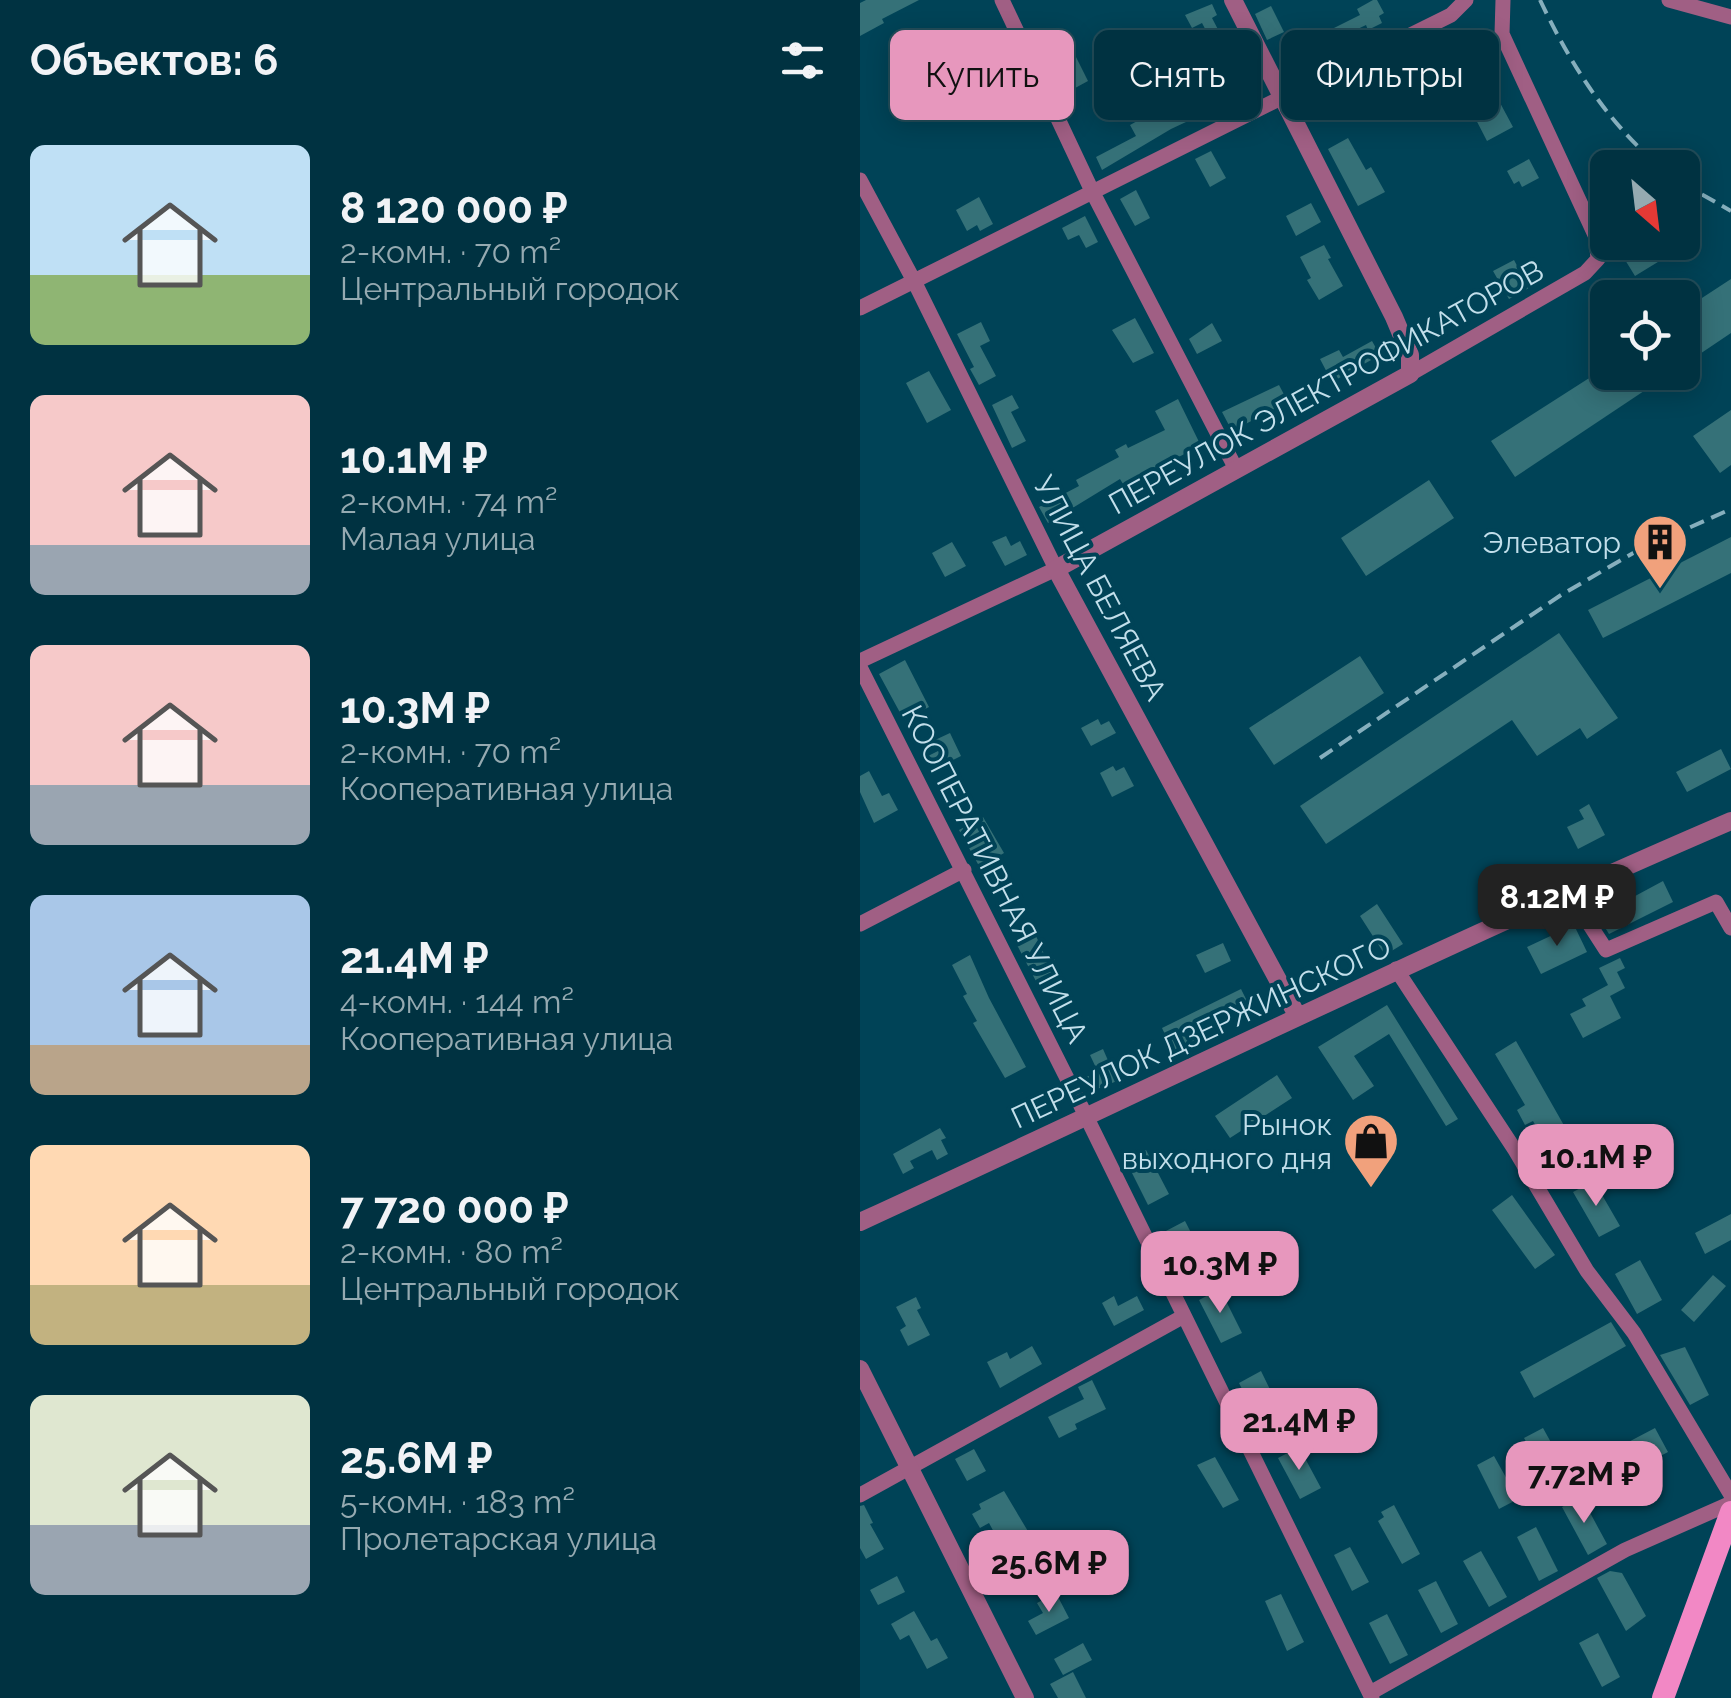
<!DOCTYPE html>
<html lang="ru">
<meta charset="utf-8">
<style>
body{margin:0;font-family:Raleway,sans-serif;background:#0e3e4c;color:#f1f3f6;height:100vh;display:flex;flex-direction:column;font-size:38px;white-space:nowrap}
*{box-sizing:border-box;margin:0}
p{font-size:32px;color:#95aab1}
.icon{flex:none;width:55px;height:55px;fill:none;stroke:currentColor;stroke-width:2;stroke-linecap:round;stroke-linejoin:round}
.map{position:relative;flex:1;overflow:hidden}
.sheet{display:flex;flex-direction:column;background:#003241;width:860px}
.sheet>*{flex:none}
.banner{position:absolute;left:30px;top:30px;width:690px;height:90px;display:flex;gap:20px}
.needle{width:65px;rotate:152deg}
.buttons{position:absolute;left:730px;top:150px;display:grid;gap:20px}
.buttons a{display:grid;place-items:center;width:110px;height:110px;border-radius:15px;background:#003241;box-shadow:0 5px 25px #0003,0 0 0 2px #224d5a;font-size:50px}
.price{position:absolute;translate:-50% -85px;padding:0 22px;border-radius:20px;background:#e797bd;color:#111;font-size:32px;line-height:65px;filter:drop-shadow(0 2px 5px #0008)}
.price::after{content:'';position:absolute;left:50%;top:60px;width:30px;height:22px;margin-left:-15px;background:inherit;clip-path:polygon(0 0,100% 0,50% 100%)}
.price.on{background:#222;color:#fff}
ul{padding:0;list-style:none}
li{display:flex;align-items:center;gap:30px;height:250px;padding:0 30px}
li span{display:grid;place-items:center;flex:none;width:280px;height:200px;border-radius:15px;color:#555}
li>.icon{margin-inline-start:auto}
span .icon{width:120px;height:120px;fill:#fffc;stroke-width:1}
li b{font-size:42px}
h2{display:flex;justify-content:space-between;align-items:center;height:120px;padding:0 30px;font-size:42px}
.chip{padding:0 35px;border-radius:15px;background:#003241;box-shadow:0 5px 25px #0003,0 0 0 2px #224d5a;font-size:35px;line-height:90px}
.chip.on{background:#e797bd;color:#111}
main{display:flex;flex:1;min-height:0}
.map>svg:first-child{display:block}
.building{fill:#357178}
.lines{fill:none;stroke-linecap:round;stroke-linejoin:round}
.minor{stroke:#a05f84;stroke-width:15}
.tertiary{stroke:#a05f84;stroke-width:18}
.primary{stroke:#f288c5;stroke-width:22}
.rail{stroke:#86afbd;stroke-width:4;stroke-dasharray:15 8;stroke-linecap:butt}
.labels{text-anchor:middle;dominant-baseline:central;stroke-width:8;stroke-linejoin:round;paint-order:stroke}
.street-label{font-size:30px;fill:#c2dfeb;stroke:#004357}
.poi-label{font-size:30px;fill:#c2dfeb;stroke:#004357;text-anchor:end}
</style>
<main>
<section class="sheet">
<h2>Объектов: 6<svg class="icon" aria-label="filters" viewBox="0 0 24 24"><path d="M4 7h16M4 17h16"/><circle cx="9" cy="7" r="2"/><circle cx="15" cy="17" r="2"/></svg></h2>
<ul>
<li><span style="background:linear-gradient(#bfe0f5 65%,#8fb573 0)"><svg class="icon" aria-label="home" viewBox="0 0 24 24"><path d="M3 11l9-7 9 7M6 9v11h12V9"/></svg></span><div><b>8 120 000 ₽</b><p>2-комн. · 70 m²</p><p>Центральный городок</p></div></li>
<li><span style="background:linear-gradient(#f6c9c9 75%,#9aa5b1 0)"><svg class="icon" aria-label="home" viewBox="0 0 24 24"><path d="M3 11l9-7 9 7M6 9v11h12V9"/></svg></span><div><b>10.1M ₽</b><p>2-комн. · 74 m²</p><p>Малая улица</p></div></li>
<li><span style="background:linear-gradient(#f6c9c9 70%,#9aa5b1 0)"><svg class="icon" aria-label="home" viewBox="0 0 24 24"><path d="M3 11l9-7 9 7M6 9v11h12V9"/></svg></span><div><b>10.3M ₽</b><p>2-комн. · 70 m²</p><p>Кооперативная улица</p></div></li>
<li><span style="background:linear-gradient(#a9c7e8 75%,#b9a48a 0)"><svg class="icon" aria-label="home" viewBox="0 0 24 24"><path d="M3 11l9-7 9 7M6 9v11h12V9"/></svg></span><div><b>21.4M ₽</b><p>4-комн. · 144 m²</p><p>Кооперативная улица</p></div></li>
<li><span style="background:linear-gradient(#ffd9b3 70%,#c2b280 0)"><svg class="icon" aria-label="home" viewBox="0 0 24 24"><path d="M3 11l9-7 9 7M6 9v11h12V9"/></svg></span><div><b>7 720 000 ₽</b><p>2-комн. · 80 m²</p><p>Центральный городок</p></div></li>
<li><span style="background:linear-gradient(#dfe7d0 65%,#9aa5b1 0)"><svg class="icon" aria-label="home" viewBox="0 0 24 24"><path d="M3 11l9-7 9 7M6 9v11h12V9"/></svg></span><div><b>25.6M ₽</b><p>5-комн. · 183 m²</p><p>Пролетарская улица</p></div></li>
</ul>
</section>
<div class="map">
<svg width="871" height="1698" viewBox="0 0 871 1698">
<rect width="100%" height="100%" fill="#004357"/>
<path class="building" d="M6,0H59L22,19L24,23L0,36V3Z
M513,0H517L524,13L519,16L522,23L508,30L506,25L483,36L486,41L473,47L466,32L500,15L497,9Z
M352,4L357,15L352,18L363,39L371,35L376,46L359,55L342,23L332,28L325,15Z
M411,6L424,32L407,40L395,14Z
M216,57L228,81L206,93L193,69Z
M511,72L524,96L506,105L492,82Z
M148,85L152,92L159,88L168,105L149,116L136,92Z
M347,91L356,108L311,129L242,170L236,157L276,136L270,125L321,97L324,102Z
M638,99L653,127L627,141L612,112Z
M488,138L506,170L511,167L525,192L498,206L468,149Z
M351,151L366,178L350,187L335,159Z
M669,159L679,178L662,187L659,181L654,184L647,171Z
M276,190L290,218L275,226L260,199Z
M119,197L133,224L120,231L117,225L107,231L96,210Z
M451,203L461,222L436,236L426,216Z
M225,216L238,242L226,248L219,235L208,240L202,228Z
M754,242H804L811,254L775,276Z
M464,245L471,258L468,259L483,286L459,300L447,280L451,278L440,257Z
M654,260L669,288L649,299L633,271Z
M871,279V333L822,366V311Z
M275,318L294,353L273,363L252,330Z
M121,322L130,341L120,346L136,376L119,385L110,369L114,367L97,334Z
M352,323L362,341L337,354L329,339Z
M512,341L520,355L472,382L460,359L479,350L483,357Z
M748,366V372H794L799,381L655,477L631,441Z
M69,371L91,410L67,423L46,383Z
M419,385L428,402L372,431L362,412Z
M152,395L159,408L151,412L166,441L152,448L132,405Z
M318,399L341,446L263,484L260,479L188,523L179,507L219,486L216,480L259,457L255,450L266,444L268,448L305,430L295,411Z
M871,410V465L860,473L833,436Z
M569,480L594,518L506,576L481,538Z
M146,536L151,546L160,541L167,555L145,566L132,542Z
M871,537V573L743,638L728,610Z
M92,542L106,566L85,577L72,553Z
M699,633L758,718L727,739L720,728L677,756L652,720L466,844L440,806Z
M500,656L524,693L414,765L389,728Z
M45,660L69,707L44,720L19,674Z
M238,719L241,725L249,721L256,733L231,746L221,728Z
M90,733L101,756L73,770L66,757L80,750L75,740Z
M861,749L871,769L827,792L816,772Z
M253,766L256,771L264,767L274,786L252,797L240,773Z
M9,771L22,796L29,793L38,810L14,823L0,792V776Z
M729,804L745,835L718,849L707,827L724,819L719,810Z
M123,817L144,853L139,856L152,881L133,891L99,830Z
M803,881L813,902L749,934L738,916Z
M517,904L543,944L525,955L500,916Z
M714,925L727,952L681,974L667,947Z
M176,936L185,956L191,953L201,973L178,985L157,945Z
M363,943L371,961L345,973L336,955Z
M110,955L129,998L166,1067L145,1078L113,1023L117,1021L103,996L107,994L92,965Z
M760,958L765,968L757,972L765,988L750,996L761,1018L723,1038L710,1014L726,1006L722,999L748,985L739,968Z
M381,989L388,1003L334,1027L340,1038L313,1051L302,1028Z
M527,1005L598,1119L586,1126L529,1034L494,1056L514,1086L493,1100L458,1047Z
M656,1041L714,1143L692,1155L673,1121L665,1125L657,1110L665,1105L635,1054Z
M243,1049L257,1081L230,1092L224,1078L238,1072L230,1055Z
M417,1075L432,1098L370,1138L355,1116Z
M80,1128L86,1138L81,1140L88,1154L77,1160L72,1150L50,1161L54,1168L43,1174L33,1154Z
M286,1150L309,1194L288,1205L266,1161Z
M734,1181L760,1226L739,1237L713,1192Z
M652,1195L695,1255L675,1269L632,1210Z
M871,1214V1240L845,1254L835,1233Z
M325,1221L345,1260L324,1271L304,1232Z
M780,1260L802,1300L777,1314L755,1274Z
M853,1275L866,1286L834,1322L821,1310Z
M360,1289L382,1333L361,1343L339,1300Z
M254,1296L258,1306L277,1296L284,1310L254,1326L242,1303Z
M56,1297L61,1308L57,1310L70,1335L48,1346L40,1330L46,1326L36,1307Z
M751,1322L766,1346L674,1398L660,1372Z
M172,1346L182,1364L140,1388L127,1362L147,1352L150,1359Z
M825,1347L849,1395L830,1405L800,1355Z
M401,1371L423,1416L401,1427L379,1383Z
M232,1380L246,1409L215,1424L217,1429L199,1438L188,1417L224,1399L218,1387Z
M683,1428L709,1475L690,1485L664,1438Z
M795,1428L808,1452L751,1482L738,1458Z
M439,1447L461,1488L440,1499L418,1458Z
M114,1449L126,1471L107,1481L95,1459Z
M634,1456L658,1499L639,1509L617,1465Z
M355,1457L379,1500L363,1508L337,1465Z
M144,1491L169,1533L142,1547L129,1523L120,1528L112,1514L121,1509L119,1504Z
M721,1496L747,1544L728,1555L702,1507Z
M4,1505L13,1523L10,1524L24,1549L6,1559L0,1548V1506Z
M534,1505L560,1554L542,1564L518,1521L524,1517L521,1512Z
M676,1527L698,1571L679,1581L657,1537Z
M490,1547L509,1582L492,1591L474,1555Z
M621,1551L647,1597L629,1607L603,1561Z
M750,1571L762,1573L786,1616L766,1631L737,1578Z
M37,1576L45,1592L18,1605L10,1590Z
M576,1581L598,1624L581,1633L558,1590Z
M196,1593L209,1618L176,1635L168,1621L183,1613L177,1603Z
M421,1594L444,1642L427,1651L405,1601Z
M54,1611L71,1641L77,1638L88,1658L67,1669L49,1635L40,1640L31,1624Z
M527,1614L548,1655L530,1664L509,1623Z
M738,1633L760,1677L742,1687L719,1643Z
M223,1643L232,1660L203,1675L194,1659Z
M213,1672L226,1698H198L190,1684Z"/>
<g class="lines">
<path class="minor" d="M142,0L232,191L376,469
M809,0L871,17
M482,69L591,15L606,0
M0,180L54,281L196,569L0,661
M0,308L421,98
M550,374L725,273L738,259L736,237L642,34L643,0
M0,667L227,1118L512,1698
M708,891L746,950L856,902L871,928
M0,924L104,870
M536,969L655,1150L727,1271L774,1333L871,1495
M0,1495L324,1316
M510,1693L765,1550L871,1503"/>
<path class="tertiary" d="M373,0L534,317L550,355V374L196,569L438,1017
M0,1222C290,1089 577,947 871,821
M0,1369L165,1698"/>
<path class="primary" d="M803,1698L871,1512"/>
<path class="rail" d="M680,0C710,63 747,123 802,168
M822,183L871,211
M460,758L701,595L775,552L871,509"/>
</g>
<defs>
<g id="building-pin" transform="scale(2.875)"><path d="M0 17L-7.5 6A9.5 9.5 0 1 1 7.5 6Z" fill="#f1a17c" stroke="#004357"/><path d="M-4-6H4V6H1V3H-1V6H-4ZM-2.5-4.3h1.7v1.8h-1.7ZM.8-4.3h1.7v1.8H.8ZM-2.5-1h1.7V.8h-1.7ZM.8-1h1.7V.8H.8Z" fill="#111"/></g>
<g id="shop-pin" transform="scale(2.875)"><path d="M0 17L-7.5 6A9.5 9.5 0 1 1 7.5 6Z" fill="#f1a17c" stroke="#004357"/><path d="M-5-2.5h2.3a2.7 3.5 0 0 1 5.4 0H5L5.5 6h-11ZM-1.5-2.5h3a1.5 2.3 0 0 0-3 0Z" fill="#111"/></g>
</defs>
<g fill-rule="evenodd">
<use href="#building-pin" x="800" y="542"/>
<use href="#shop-pin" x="511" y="1141"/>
</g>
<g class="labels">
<g class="street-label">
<text transform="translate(466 387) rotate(-29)">ПЕРЕУЛОК ЭЛЕКТРОФИКАТОРОВ</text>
<text transform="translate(240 588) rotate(62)">УЛИЦА БЕЛЯЕВА</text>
<text transform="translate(135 874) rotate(63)">КООПЕРАТИВНАЯ УЛИЦА</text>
<text transform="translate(341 1032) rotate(-25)">ПЕРЕУЛОК ДЗЕРЖИНСКОГО</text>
</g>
<g class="poi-label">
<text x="761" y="542">Элеватор</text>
<text x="472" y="1124">Рынок<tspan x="472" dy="34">выходного дня</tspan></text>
</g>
</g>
</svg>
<div class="buttons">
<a><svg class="needle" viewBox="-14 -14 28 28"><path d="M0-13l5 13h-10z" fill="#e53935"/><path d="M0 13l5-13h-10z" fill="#95aab1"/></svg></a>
<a><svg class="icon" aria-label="locate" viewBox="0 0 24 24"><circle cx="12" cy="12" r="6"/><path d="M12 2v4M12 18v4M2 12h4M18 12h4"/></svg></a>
</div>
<b class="price on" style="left:697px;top:949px">8.12M ₽</b>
<b class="price" style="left:736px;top:1209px">10.1M ₽</b>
<b class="price" style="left:360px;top:1316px">10.3M ₽</b>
<b class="price" style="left:439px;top:1473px">21.4M ₽</b>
<b class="price" style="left:724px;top:1526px">7.72M ₽</b>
<b class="price" style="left:189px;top:1615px">25.6M ₽</b>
<div class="banner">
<a class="chip on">Купить</a>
<a class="chip">Снять</a>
<a class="chip">Фильтры</a>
</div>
</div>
</main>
